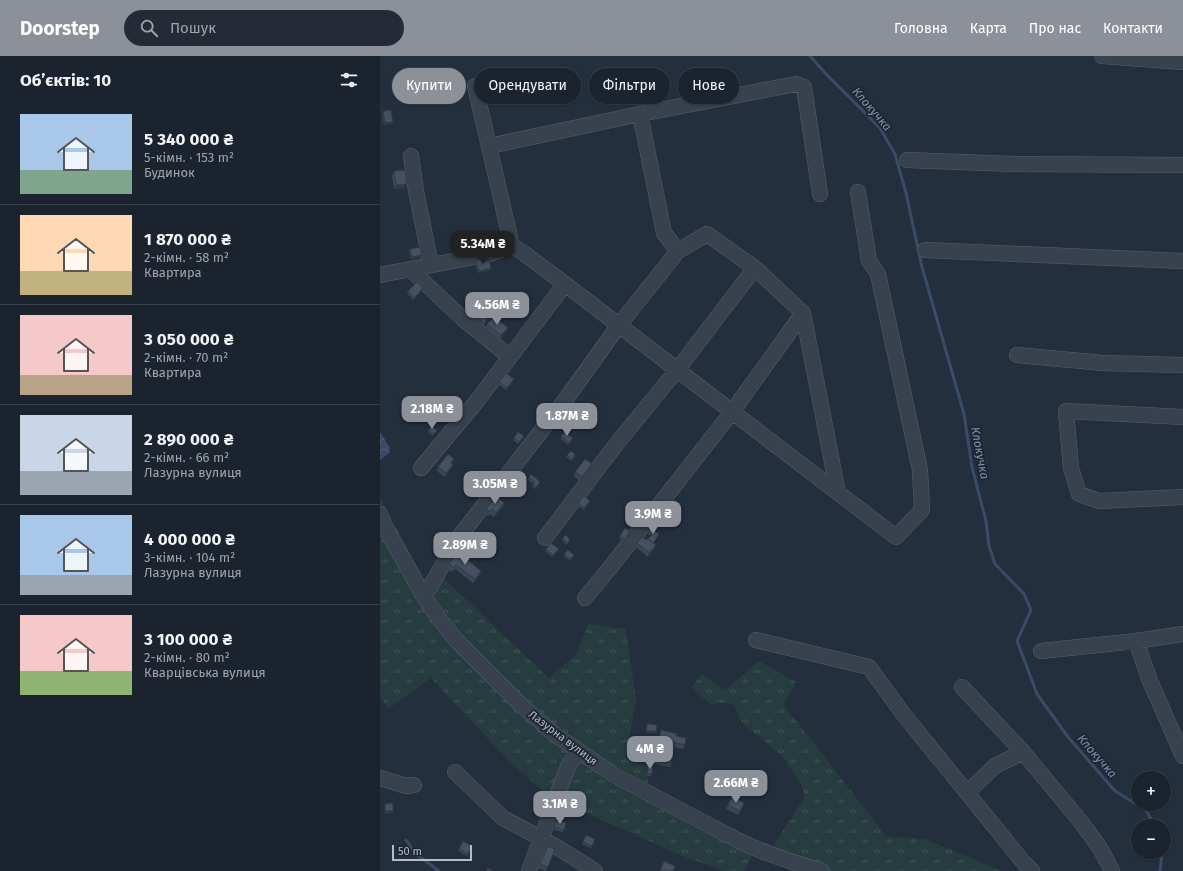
<!DOCTYPE html>
<html lang="uk">
<meta charset="utf-8">
<style>
body{margin:0;font-family:"Fira Sans",sans-serif;background:#242b36;color:#f1f3f6;height:100vh;display:flex;flex-direction:column;font-size:15px;white-space:nowrap}
*{box-sizing:border-box;margin:0}
p{font-size:13px;color:#a0a4aa}
.icon{flex:none;width:22px;height:22px;fill:none;stroke:currentColor;stroke-width:2;stroke-linecap:round;stroke-linejoin:round}
.map{position:relative;flex:1;overflow:hidden}
.side{display:flex;flex-direction:column;background:#1b232e;width:380px}
.side>*{flex:none}
.guide{position:absolute;left:12px;top:12px;width:380px;height:36px;display:flex;gap:8px}
.tools{position:absolute;left:751px;top:715px;display:grid;gap:8px}
.tools a{display:grid;place-items:center;width:40px;height:40px;border-radius:50%;background:#1b232e;box-shadow:0 1px 3px #0004,0 0 0 1px #39404a;font-size:20px}
.scale{position:absolute;left:12px;bottom:10px;width:80px;box-sizing:border-box;padding-left:4px;border:2px solid #b4bcc9;border-top:0;font-size:11px;line-height:14px;white-space:nowrap;color:#b4bcc9;-webkit-text-stroke:3px #1d2633;paint-order:stroke}
.price{position:absolute;translate:-50% -34px;padding:0 9px;border-radius:8px;background:#8c9099;color:#fff;font-size:13px;line-height:26px;filter:drop-shadow(0 1px 2px #0008)}
.price::after{content:'';position:absolute;left:50%;top:24px;width:12px;height:9px;margin-left:-6px;background:inherit;clip-path:polygon(0 0,100% 0,50% 100%)}
.price.active{background:#222;color:#fff}
ul{padding:0;list-style:none}
li{display:flex;align-items:center;gap:12px;height:100px;padding:0 20px}
li+li{border-top:1px solid #39404a}
li span{display:grid;place-items:center;flex:none;width:112px;height:80px;border-radius:0px;color:#555}
li>.icon{margin-inline-start:auto}
span .icon{width:48px;height:48px;fill:#fffc;stroke-width:1}
li b{font-size:17px}
h2{display:flex;justify-content:space-between;align-items:center;height:48px;padding:0 20px;font-size:17px}
.tag{padding:0 14px;border-radius:18px;background:#1b232e;box-shadow:0 1px 3px #0004,0 0 0 1px #39404a;font-size:14px;line-height:36px}
.tag.active{background:#8c9099;color:#fff}
header{display:flex;align-items:center;gap:24px;box-sizing:border-box;height:56px;padding:0 20px;background:#8c9099;color:#fff}
header strong{font-size:19px}
nav{display:flex;gap:22px;margin-inline-start:auto;font-size:14px}
.search{width:280px;height:36px;background:#242b36;display:flex;align-items:center;gap:10px;box-sizing:border-box;padding:0 14px;border-radius:22px;color:#a0a4aa;font-size:15px}
main{display:flex;flex:1;min-height:0}
.map>svg:first-child{display:block}
.grass{fill:url(#grass-tufts)}
.water{fill:url(#water-waves)}
.lines{fill:none;stroke-linecap:round;stroke-linejoin:round}
.stream{stroke:#394c67;stroke-width:3}
.minor-casing{stroke:#565f6c;stroke-width:16}
.minor{stroke:#38414e;stroke-width:15}
.wall{fill:#3b4654}
.shaded-wall{fill:#303945}
.building{fill:#455162;stroke:#303945}
.labels{text-anchor:middle;dominant-baseline:central;stroke-width:3.5;stroke-linejoin:round;paint-order:stroke}
.street-label{font-size:11px;fill:#b4bcc9;stroke:#1d2633}
.water-label{font-size:12px;font-style:italic;fill:#7c92b1;stroke:#1d2633}
</style>
<header>
<strong>Doorstep</strong>
<div class="search"><svg class="icon" aria-label="search" viewBox="0 0 24 24"><circle cx="10" cy="10" r="6"/><path d="M15 15l6 6"/></svg>Пошук</div>
<nav><a>Головна</a><a>Карта</a><a>Про нас</a><a>Контакти</a></nav>
</header>
<main>
<section class="side">
<h2>Об’єктів: 10<svg class="icon" aria-label="filters" viewBox="0 0 24 24"><path d="M4 7h16M4 17h16"/><circle cx="9" cy="7" r="2"/><circle cx="15" cy="17" r="2"/></svg></h2>
<ul>
<li><span style="background:linear-gradient(#a9c7e8 70%,#7fa58c 0)"><svg class="icon" aria-label="home" viewBox="0 0 24 24"><path d="M3 11l9-7 9 7M6 9v11h12V9"/></svg></span><div><b>5 340 000 ₴</b><p>5-кімн. · 153 m²</p><p>Будинок</p></div></li>
<li><span style="background:linear-gradient(#ffd9b3 70%,#c2b280 0)"><svg class="icon" aria-label="home" viewBox="0 0 24 24"><path d="M3 11l9-7 9 7M6 9v11h12V9"/></svg></span><div><b>1 870 000 ₴</b><p>2-кімн. · 58 m²</p><p>Квартира</p></div></li>
<li><span style="background:linear-gradient(#f6c9c9 75%,#b9a48a 0)"><svg class="icon" aria-label="home" viewBox="0 0 24 24"><path d="M3 11l9-7 9 7M6 9v11h12V9"/></svg></span><div><b>3 050 000 ₴</b><p>2-кімн. · 70 m²</p><p>Квартира</p></div></li>
<li><span style="background:linear-gradient(#c9d6e8 70%,#9aa5b1 0)"><svg class="icon" aria-label="home" viewBox="0 0 24 24"><path d="M3 11l9-7 9 7M6 9v11h12V9"/></svg></span><div><b>2 890 000 ₴</b><p>2-кімн. · 66 m²</p><p>Лазурна вулиця</p></div></li>
<li><span style="background:linear-gradient(#a9c7e8 75%,#9aa5b1 0)"><svg class="icon" aria-label="home" viewBox="0 0 24 24"><path d="M3 11l9-7 9 7M6 9v11h12V9"/></svg></span><div><b>4 000 000 ₴</b><p>3-кімн. · 104 m²</p><p>Лазурна вулиця</p></div></li>
<li><span style="background:linear-gradient(#f6c9c9 70%,#8fb573 0)"><svg class="icon" aria-label="home" viewBox="0 0 24 24"><path d="M3 11l9-7 9 7M6 9v11h12V9"/></svg></span><div><b>3 100 000 ₴</b><p>2-кімн. · 80 m²</p><p>Кварцівська вулиця</p></div></li>
</ul>
</section>
<div class="map">
<svg width="803" height="815" viewBox="0 0 803 815">
<defs>
<pattern id="grass-tufts" width="24" height="20" patternUnits="userSpaceOnUse"><rect width="24" height="20" fill="#263c3f"/><path d="M3 7l-1-3M5 7V3M7 7l1-3M15 17l-1-3M17 17v-4M19 17l1-3" fill="none" stroke="#435659"/></pattern>
<pattern id="water-waves" width="16" height="10" patternUnits="userSpaceOnUse"><rect width="16" height="10" fill="#394c67"/><path d="M0 5q4-4 8 0t8 0" fill="none" stroke="#53647b"/></pattern>
</defs>
<rect width="100%" height="100%" fill="#242f3e"/>
<path class="grass" d="M0,442L45,524L54,513L169,622L196,599L208,568L246,573L256,645L248,688L273,691L267,730L379,785L364,815H343L298,798L168,740L127,703L51,622L8,653L0,641Z
M379,605L416,626L404,649L506,780L545,783L594,803L621,815H419L397,809L390,796L425,740L420,726L401,699L361,666L356,652L351,647H339L331,649L311,631L322,618L345,634Z"/>
<path class="water" d="M0,376L10,392L9,397L0,404Z"/>
<g class="lines">
<path class="stream" d="M430,0L446,18L500,72L515,98L526,137L542,211L584,358L592,411L606,465L609,490L615,508L644,538L651,554L637,585L657,638L688,681L735,735L756,748L764,751L775,770
M26,784L36,798L59,815
M780,815L782,796"/>
<g class="minor-casing">
<path id="minor" d="M722,0L803,6
M95,30L132,190
M260,58L284,177L298,195
M109,90L260,58L416,28L424,31L440,138
M31,100L36,135L51,209
M527,104L635,108L803,109
M545,194L803,205
M30,213L83,263L130,301
M0,219L110,198L132,190L145,198L185,228L516,481L542,454L540,414L498,218L489,205L478,136
M637,299L723,307L803,309
M803,361L686,355L691,412L699,438L719,445L803,441
M41,412L97,345L185,228
M0,458L5,471L15,489L43,539L57,560L77,585L142,650L177,680L234,719L357,784C384,797 413,807 442,815
M165,482L238,386L297,314L375,212
M43,539L50,531L79,481L186,343L239,269L298,195L327,178L375,212L423,257L458,437
M205,542L229,513L352,356L423,257
M376,584L489,611L524,659L644,807L652,815
M756,585L770,625L803,700
M661,595L756,585L803,578
M582,631L643,696L701,766L720,792L732,815
M75,716L123,762L175,790L215,815
M0,722L26,730L34,729
M588,736L615,710L643,696
M149,815L185,718L190,707L199,696"/>
</g>
<use href="#minor" class="minor"/>
</g>
<path class="wall" d="M3,55L12,68L4,69L2,57Z
M14,115L25,132L14,133L12,120Z
M90,180L95,187L91,189L89,182Z
M30,193L41,201L31,203L29,195Z
M96,204L102,206L111,212V214L98,217L95,206Z
M43,234L33,244L27,237L28,235Z
M94,259L110,260L109,262L103,270L93,262Z
M107,268L126,276L120,283L106,272Z
M133,325L126,334L118,328L119,326Z
M57,374L53,380L48,377V375Z
M181,380L192,384L188,389L181,383Z
M134,382H143L138,388L133,384Z
M195,398V401L191,405L186,401L187,399Z
M72,407L71,413L64,421L57,415L58,411Z
M212,408L210,412L200,425L194,420L195,416Z
M149,421L159,428L155,433L152,431L154,428L148,424Z
M210,445L209,447L204,454L197,449L198,447Z
M124,447L123,451L114,461L110,458L108,460L105,457L106,453Z
M250,475L244,485L239,482L240,480Z
M268,476L278,480L273,487L276,489L274,493L268,501L256,491L257,487L266,484L271,480L268,478Z
M183,482L190,484L189,486L186,489L182,484Z
M166,493H179L178,495L172,501L165,495Z
M78,496L101,515L100,519L93,527L75,513L72,516L67,512L69,508Z
M184,498L194,499L193,501L190,505L184,500Z
M281,674L296,680L305,689L303,693L294,691L291,707L290,711L273,708L276,689L277,684L278,685Z
M268,709L272,718L271,720L266,719Z
M348,749L363,751L358,759L346,753Z
M178,763L186,767L183,776L174,774Z
M206,779L215,783L211,792L202,788Z
M92,790L87,800L78,795L79,793Z
M168,790L175,793L166,815L159,812Z"/>
<path class="shaded-wall" d="M13,66L12,68L4,69L5,67Z
M27,128L25,132L14,133L16,129Z
M96,185L95,187L91,189L92,187Z
M42,199L41,201L31,203L32,201Z
M111,212V214L98,217L99,215Z
M43,232V234L33,244L34,242Z
M128,272L126,276L120,283L121,279Z
M212,408L210,412L200,425L202,421Z
M73,409L71,413L64,421L66,417Z
M124,447L123,451L114,461L116,457Z
M276,489L274,493L268,501L269,497Z
M101,515L100,519L93,527L95,523Z
M266,675H276V677H266Z
M5,755H13V757L5,758Z"/>
<path class="building" d="M11,54L13,66L5,67L3,55Z
M25,114L27,128L16,129L14,115Z
M94,179L96,185L92,187L90,180Z
M40,191L42,199L32,201L30,193Z
M102,203V206L109,204L111,212L99,215L96,204Z
M37,226L43,232L34,242L28,235Z
M100,252L110,260L104,267L94,259Z
M114,260L128,272L121,279L107,268Z
M126,317L134,323L127,332L119,326Z
M51,370L57,374L54,378L48,375Z
M138,376L144,380L139,386L134,382Z
M185,376L193,382L189,387L181,380Z
M191,395L195,398L192,403L187,399Z
M68,398L74,403L71,407L73,409L66,417L58,411Z
M205,403L212,408L202,421L195,416Z
M151,418L160,426L156,431L153,429L155,426L149,421Z
M117,440L124,447L116,457L112,453L109,456L106,453Z
M204,440L210,445L204,452L198,447Z
M245,472L250,475L245,483L240,480Z
M271,472L279,478L273,487L268,483L272,479L268,476Z
M186,479L190,484L187,487L183,482Z
M262,481L266,484L268,483L276,489L269,497L257,487Z
M171,487L179,493L173,499L166,493Z
M188,494L194,499L190,503L184,498Z
M78,496L101,515L95,523L76,509L74,512L69,508Z
M267,668L277,669L276,675H266Z
M281,674L297,678L296,680L306,682L305,689L279,683Z
M277,684L294,687L291,707L274,704Z
M268,709L273,710L272,718L267,717Z
M352,740L364,747L360,755L348,749Z
M13,747V755H5V748Z
M178,763L186,767L184,774L174,771Z
M206,779L215,783L212,790L203,786Z
M83,785L92,790L88,798L79,793Z
M168,790L175,793L168,811L160,808Z
M284,805L295,810L293,815H280Z
M108,812L113,815H106Z"/>
<g class="labels">
<g class="street-label">
<text transform="translate(183 682) rotate(37)">Лазурна вулиця</text>
</g>
<g class="water-label">
<text transform="translate(492 53) rotate(49)">Клокучка</text>
<text transform="translate(600 397) rotate(79)">Клокучка</text>
<text transform="translate(717 700) rotate(49)">Клокучка</text>
</g>
</g>
</svg>
<div class="tools">
<a>+</a>
<a>−</a>
</div>
<div class="scale">50 m</div>
<b class="price active" style="left:103px;top:209px">5.34M ₴</b>
<b class="price" style="left:117px;top:270px">4.56M ₴</b>
<b class="price" style="left:52px;top:374px">2.18M ₴</b>
<b class="price" style="left:187px;top:381px">1.87M ₴</b>
<b class="price" style="left:115px;top:449px">3.05M ₴</b>
<b class="price" style="left:273px;top:479px">3.9M ₴</b>
<b class="price" style="left:85px;top:510px">2.89M ₴</b>
<b class="price" style="left:270px;top:714px">4M ₴</b>
<b class="price" style="left:356px;top:748px">2.66M ₴</b>
<b class="price" style="left:180px;top:769px">3.1M ₴</b>
<div class="guide">
<a class="tag active">Купити</a>
<a class="tag">Орендувати</a>
<a class="tag">Фільтри</a>
<a class="tag">Нове</a>
</div>
</div>
</main>
